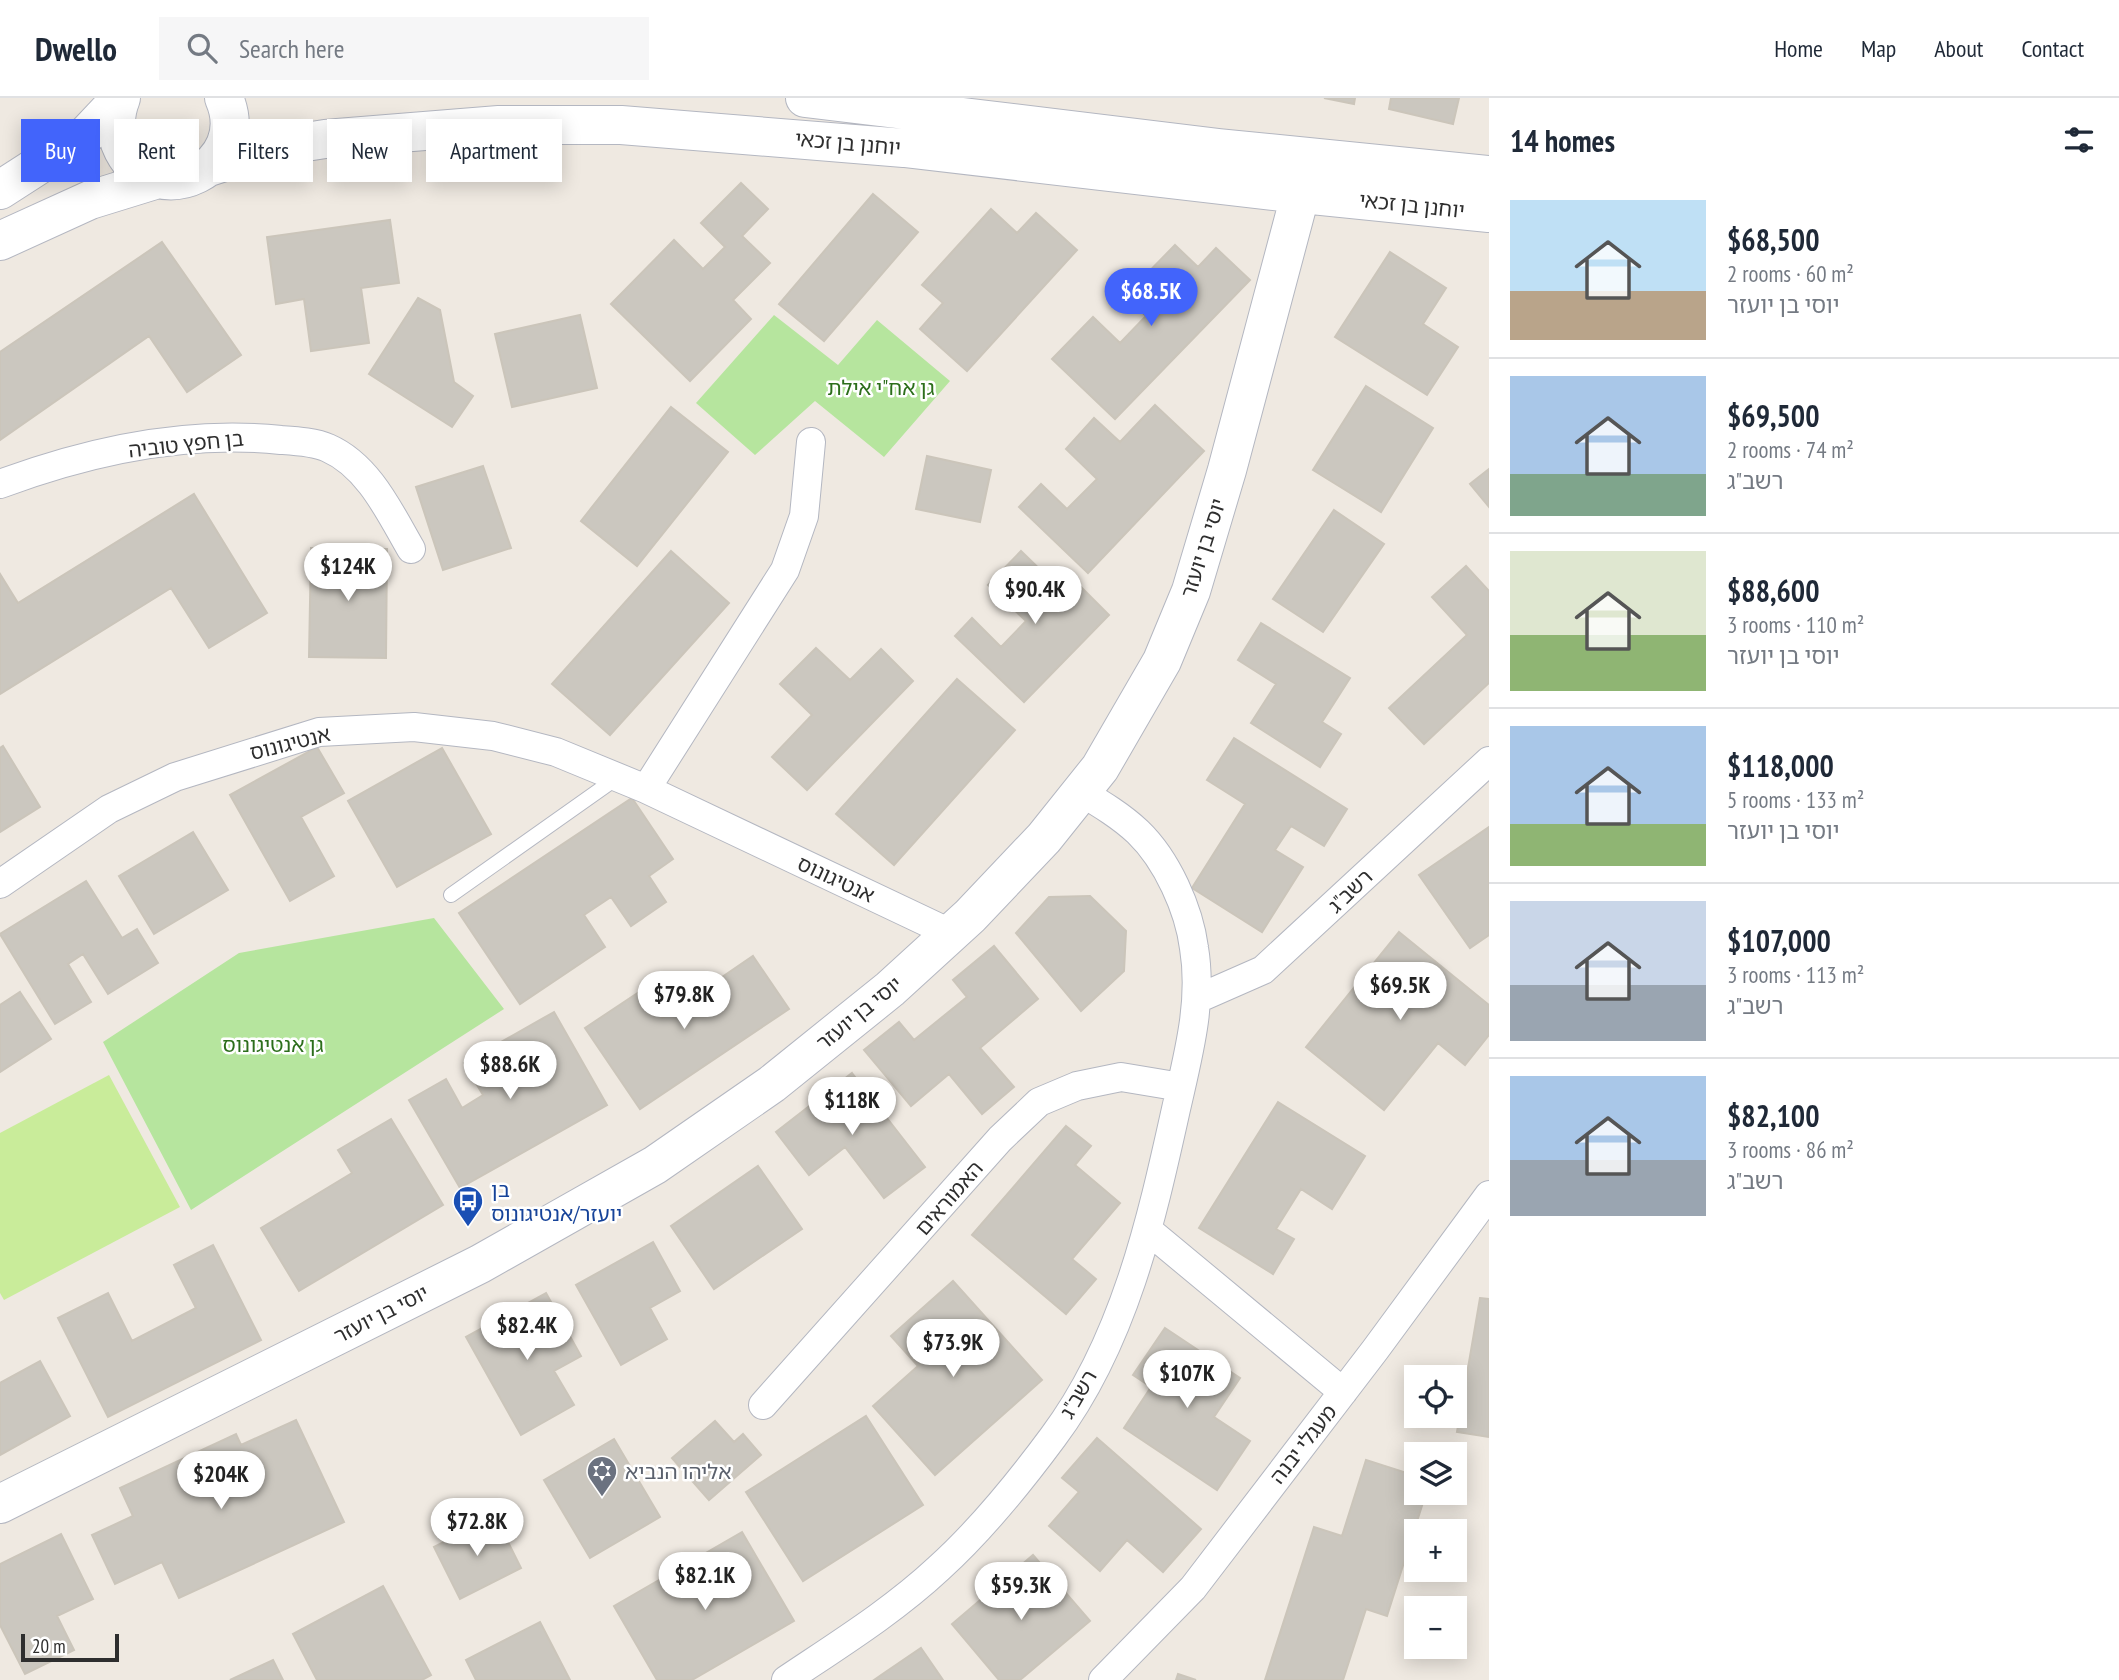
<!DOCTYPE html>
<meta charset="utf-8">
<style>
body{margin:0;font-family:"PT Sans Narrow","Noto Sans Hebrew",sans-serif;background:#f6f6f7;color:#1f2937;height:100vh;display:flex;flex-direction:column;font-size:26px;white-space:nowrap}
*{box-sizing:border-box;margin:0}
p{font-size:23px;color:#747a83}
.icon{flex:none;width:38px;height:38px;fill:none;stroke:currentColor;stroke-width:2;stroke-linecap:round;stroke-linejoin:round}
.map{position:relative;flex:1;overflow:hidden}
.side{display:flex;flex-direction:column;background:#fff;width:630px}
.side>*{flex:none}
.banner{position:absolute;left:21px;top:21px;width:665px;height:63px;display:flex;gap:14px}
.controls{position:absolute;left:1404px;top:1267px;display:grid;gap:14px}
.controls a{display:grid;place-items:center;width:63px;height:63px;border-radius:0px;background:#fff;box-shadow:0 4px 18px #0003;font-size:35px}
.scale{position:absolute;left:21px;bottom:18px;width:98px;box-sizing:border-box;padding-left:7px;border:4px solid #2e2e2e;border-top:0;font-size:19px;line-height:24px;white-space:nowrap;color:#2e2e2e;-webkit-text-stroke:5px #fff;paint-order:stroke}
.price{position:absolute;translate:-50% -60px;padding:0 16px;border-radius:24px;background:#fff;color:#222;font-size:23px;line-height:46px;filter:drop-shadow(0 2px 4px #0008)}
.price::after{content:'';position:absolute;left:50%;top:42px;width:21px;height:16px;margin-left:-10px;background:inherit;clip-path:polygon(0 0,100% 0,50% 100%)}
.price.selected{background:#4264fb;color:#fff}
ul{padding:0;list-style:none}
li{display:flex;align-items:center;gap:21px;height:175px;padding:0 21px}
li+li{border-top:2px solid #e0e1e3}
li span{display:grid;place-items:center;flex:none;width:196px;height:140px;border-radius:0px;color:#555}
li>.icon{margin-inline-start:auto}
span .icon{width:84px;height:84px;fill:#fffc;stroke-width:1}
li b{font-size:30px}
h2{display:flex;justify-content:space-between;align-items:center;height:84px;padding:0 21px;font-size:30px}
.pill{padding:0 24px;border-radius:0px;background:#fff;box-shadow:0 4px 18px #0003;font-size:24px;line-height:63px}
.pill.selected{background:#4264fb;color:#fff}
header{display:flex;align-items:center;gap:42px;box-sizing:border-box;height:98px;padding:0 35px;background:#fff;border-bottom:2px solid #e0e1e3}
header strong{font-size:33px}
nav{display:flex;gap:38px;margin-inline-start:auto;font-size:24px}
.search{width:490px;height:63px;background:#f6f6f7;display:flex;align-items:center;gap:18px;box-sizing:border-box;padding:0 24px;border-radius:0px;color:#747a83;font-size:26px}
main{display:flex;flex:1;min-height:0}
.map>svg:first-child{display:block}
.green{fill:#b6e59e}
.pitch{fill:#c9ec9a}
.building{fill:#cbc7bf;stroke:#cbc5ba;stroke-width:2}
.lines{fill:none;stroke-linecap:round;stroke-linejoin:round}
.lane-casing{stroke:#b4b7c1;stroke-width:16}
.street-casing{stroke:#b4b7c1;stroke-width:30}
.secondary-casing{stroke:#b4b7c1;stroke-width:40}
.lane{stroke:#fff;stroke-width:14}
.street{stroke:#fff;stroke-width:28}
.secondary{stroke:#fff;stroke-width:38}
.labels{text-anchor:middle;dominant-baseline:central;stroke-width:5;stroke-linejoin:round;paint-order:stroke}
.street-label{font-size:21px;fill:#2e2e2e;stroke:#fff}
.park-label{font-size:21px;fill:#2c6e1b;stroke:#fff}
.transit-label{font-size:21px;fill:#164399;stroke:#fff;text-anchor:start}
.worship-label{font-size:21px;fill:#5b616d;stroke:#fff;text-anchor:start}
</style>
<header>
<strong>Dwello</strong>
<div class="search"><svg class="icon" aria-label="search" viewBox="0 0 24 24"><circle cx="10" cy="10" r="6"/><path d="M15 15l6 6"/></svg>Search here</div>
<nav><a>Home</a><a>Map</a><a>About</a><a>Contact</a></nav>
</header>
<main>
<div class="map">
<svg width="1489" height="1582" viewBox="0 0 1489 1582">
<rect width="100%" height="100%" fill="#efe9e1"/>
<path class="green" d="M774,217L838,267L877,222L950,283L884,359L815,303L755,357L696,305Z
M434,820L504,911L191,1112L103,944L239,855Z"/>
<path class="pitch" d="M109,977L180,1109L4,1202L0,1195V1035Z"/>
<path class="building" d="M1324,0H1355L1354,6Z
M1391,0H1459L1453,26L1389,11Z
M741,85L768,111L742,138L770,165L733,202L751,221L690,283L611,206L674,142L703,171L725,149L701,125Z
M873,96L918,134L824,243L779,206Z
M991,111L1017,135L1036,115L1077,152L967,273L920,231L943,205L922,187Z
M390,122L399,185L361,190L369,245L311,253L304,201L276,206L267,139Z
M162,144L241,257L187,294L149,238L0,342V254Z
M1175,147L1198,169L1216,150L1250,182L1115,321L1052,261L1093,219L1120,245L1146,218L1125,198Z
M1390,154L1446,190L1423,226L1458,249L1427,297L1335,239Z
M418,200L440,212L454,284L473,298L452,329L369,276Z
M580,217L597,290L512,309L495,236Z
M1366,288L1433,330L1381,414L1313,372Z
M1155,307L1204,353L1088,475L1019,409L1041,386L1067,411L1097,381L1066,351L1094,320L1120,344Z
M671,309L728,354L637,468L581,423Z
M927,358L991,372L980,424L916,411Z
M483,368L511,450L443,472L416,389Z
M1489,371V409L1470,386Z
M194,396L267,515L209,550L171,490L0,596V476L18,505Z
M1334,412L1384,446L1323,534L1273,501Z
M311,450L387,451L386,560L309,559Z
M671,453L729,505L610,637L552,586Z
M1021,453L1055,486L1066,474L1109,517L1024,604L955,538L972,520L1001,549L1026,523L988,487Z
M1466,468L1489,493V585L1424,646L1389,610L1467,537L1432,499Z
M1261,525L1350,580L1322,624L1341,636L1320,669L1251,625L1276,586L1238,562Z
M816,550L850,582L881,551L913,583L807,692L772,659L812,617L780,586Z
M957,581L1015,632L894,767L836,716Z
M1234,640L1347,711L1324,748L1291,728L1275,752L1303,769L1262,834L1192,790L1245,706L1207,682Z
M3,648L40,709L0,734V650Z
M317,649L344,695L301,719L334,778L290,803L230,697Z
M442,650L491,736L397,789L348,703Z
M632,700L673,761L649,778L666,804L631,828L611,799L584,817L605,849L520,906L459,815Z
M1489,729V837L1470,850L1419,777Z
M193,734L228,792L154,836L119,778Z
M86,783L122,840L137,831L158,865L108,896L83,856L68,866L91,904L55,926L0,836Z
M1090,798L1126,833L1124,873L1081,913L1016,835L1049,799Z
M1399,834L1489,907V937L1465,967L1438,945L1384,1012L1306,949Z
M994,848L1038,901L980,950L1014,989L982,1016L949,976L911,1008L864,952L899,924L914,942L967,899L953,882Z
M753,858L789,911L640,1011L585,930L642,892L662,920Z
M20,894L51,941L0,974V907Z
M554,914L607,1007L460,1090L409,1002L446,981L462,1010L483,997L464,965Z
M852,975L925,1069L884,1100L845,1049L809,1077L776,1034Z
M1278,1004L1365,1058L1332,1111L1301,1091L1276,1131L1294,1141L1273,1176L1199,1130Z
M391,1021L443,1107L299,1193L261,1130L352,1075L338,1052Z
M1066,1028L1091,1048L1075,1067L1120,1105L1072,1161L1096,1181L1066,1216L972,1137Z
M758,1068L802,1131L714,1191L671,1128Z
M653,1144L680,1193L650,1210L667,1241L621,1267L576,1187Z
M213,1147L261,1242L108,1319L58,1220L108,1195L132,1243L196,1210L174,1167Z
M953,1183L1042,1282L935,1377L873,1308L918,1268L891,1238Z
M546,1195L581,1258L554,1273L574,1307L521,1337L466,1239Z
M1480,1200L1489,1201V1339L1457,1334Z
M1165,1230L1240,1280L1214,1319L1250,1343L1217,1392L1124,1330L1151,1289L1133,1277Z
M40,1263L70,1318L0,1357V1285Z
M866,1318L923,1407L803,1483L746,1394Z
M296,1322L344,1424L179,1500L162,1464L115,1486L92,1437L133,1418L120,1390L236,1336L241,1347Z
M715,1323L734,1344L743,1336L761,1357L709,1402L672,1360Z
M1097,1340L1201,1431L1163,1474L1127,1442L1100,1473L1049,1428L1079,1394L1062,1380Z
M614,1341L660,1419L590,1460L544,1382Z
M1366,1362L1416,1378V1395H1426L1387,1518L1366,1511L1343,1582H1265L1314,1429L1342,1438Z
M495,1418L521,1470L460,1501L434,1449Z
M742,1434L794,1523L692,1582H657L614,1508Z
M61,1436L93,1501L57,1518L74,1552L25,1576L0,1527V1466Z
M1033,1457L1090,1523L1020,1582H999L952,1526Z
M383,1488L431,1577L422,1582H317L293,1536Z
M540,1524L570,1582H476L466,1562Z
M921,1550L943,1582H874L884,1575Z
M273,1562L283,1582H230Z
M1178,1576L1196,1582H1176Z"/>
<g class="lines">
<g class="lane-casing">
<path id="lane" d="M451,797L618,679"/>
</g>
<g class="street-casing">
<path id="street" d="M0,386C89,353 186,332 281,342C296,343 315,344 328,350C369,368 390,415 411,451
M646,691L785,472L804,418L811,344
M0,786L109,711L175,679L319,634L414,629L493,638L556,654L646,691L950,835
M1197,901L1263,872L1489,663
M1149,1133L1343,1294
M763,1307L1000,1041L1039,1004L1077,988L1121,979L1181,989
M786,1582C838,1547 893,1513 939,1470C981,1432 1019,1385 1053,1339C1124,1244 1151,1124 1176,1011C1188,958 1203,904 1194,850C1189,811 1167,762 1138,734C1121,718 1101,706 1081,694
M1103,1582L1193,1490L1375,1252L1489,1097"/>
</g>
<g class="secondary-casing">
<path id="secondary" d="M121,0C114,18 114,34 123,52C156,116 254,69 224,0
M805,0L1219,50L1489,77
M209,69L267,50L325,41L499,27H621L904,50L1300,96L1489,115
M0,92L87,36L121,0
M0,143L90,102L158,81
M0,1406L480,1166L655,1067L772,986L890,891L970,818L1044,740L1100,670L1162,563L1191,493L1227,372L1310,60"/>
</g>
<use href="#lane" class="lane"/>
<use href="#street" class="street"/>
<use href="#secondary" class="secondary"/>
</g>
<defs>
<g id="bus-pin" transform="scale(1.575)"><path d="M0 17L-7.5 6A9.5 9.5 0 1 1 7.5 6Z" fill="#1a4fb4" stroke="#fff"/><path d="M-5-6H5V4H4V6H2V4H-2V6H-4V4H-5ZM-3.5-4V0h7V-4ZM-3.5 1.2v1.5H-2V1.2ZM2 1.2v1.5H3.5V1.2Z" fill="#fff"/></g>
<g id="synagogue-pin" transform="scale(1.575)"><path d="M0 17L-7.5 6A9.5 9.5 0 1 1 7.5 6Z" fill="#6b7280" stroke="#fff"/><path d="M0-6.5L5.6 3.2H-5.6ZM0 6.5L5.6-3.2H-5.6Z" fill="#fff"/></g>
</defs>
<g fill-rule="evenodd">
<use href="#bus-pin" x="468" y="1103"/>
<use href="#synagogue-pin" x="602" y="1373"/>
</g>
<g class="labels">
<g class="street-label">
<text transform="translate(848 45) rotate(5)">יוחנן בן זכאי</text>
<text transform="translate(1412 107) rotate(6)">יוחנן בן זכאי</text>
<text transform="translate(186 346) rotate(-6)">בן חפץ טוביה</text>
<text transform="translate(1203 450) rotate(-72)">יוסי בן יועזר</text>
<text transform="translate(290 645) rotate(-14)">אנטיגונוס</text>
<text transform="translate(836 781) rotate(25)">אנטיגונוס</text>
<text transform="translate(1350 793) rotate(-44)">רשב"ג</text>
<text transform="translate(859 915) rotate(-39)">יוסי בן יועזר</text>
<text transform="translate(949 1100) rotate(-49)">האמוראים</text>
<text transform="translate(381 1216) rotate(-27)">יוסי בן יועזר</text>
<text transform="translate(1078 1296) rotate(-60)">רשב"ג</text>
<text transform="translate(1303 1346) rotate(-52)">מעגלי יבנה</text>
</g>
<g class="park-label">
<text x="881" y="289">גן אח"י אילת</text>
<text x="273" y="946">גן אנטיגונוס</text>
</g>
<g class="transit-label">
<text x="491" y="1091">בן<tspan x="491" dy="24">יועזר/אנטיגונוס</tspan></text>
</g>
<g class="worship-label">
<text x="625" y="1373">אליהו הנביא</text>
</g>
</g>
</svg>
<div class="controls">
<a><svg class="icon" aria-label="locate" viewBox="0 0 24 24"><circle cx="12" cy="12" r="6"/><path d="M12 2v4M12 18v4M2 12h4M18 12h4"/></svg></a>
<a><svg class="icon" aria-label="layers" viewBox="0 0 24 24"><path d="M12 4l9 5-9 5-9-5zM3 14l9 5 9-5"/></svg></a>
<a>+</a>
<a>−</a>
</div>
<div class="scale">20 m</div>
<b class="price selected" style="left:1151px;top:230px">$68.5K</b>
<b class="price" style="left:348px;top:505px">$124K</b>
<b class="price" style="left:1035px;top:528px">$90.4K</b>
<b class="price" style="left:1400px;top:924px">$69.5K</b>
<b class="price" style="left:684px;top:933px">$79.8K</b>
<b class="price" style="left:510px;top:1003px">$88.6K</b>
<b class="price" style="left:852px;top:1039px">$118K</b>
<b class="price" style="left:527px;top:1264px">$82.4K</b>
<b class="price" style="left:953px;top:1281px">$73.9K</b>
<b class="price" style="left:1187px;top:1312px">$107K</b>
<b class="price" style="left:221px;top:1413px">$204K</b>
<b class="price" style="left:477px;top:1460px">$72.8K</b>
<b class="price" style="left:705px;top:1514px">$82.1K</b>
<b class="price" style="left:1021px;top:1524px">$59.3K</b>
<div class="banner">
<a class="pill selected">Buy</a>
<a class="pill">Rent</a>
<a class="pill">Filters</a>
<a class="pill">New</a>
<a class="pill">Apartment</a>
</div>
</div>
<section class="side">
<h2>14 homes<svg class="icon" aria-label="filters" viewBox="0 0 24 24"><path d="M4 7h16M4 17h16"/><circle cx="9" cy="7" r="2"/><circle cx="15" cy="17" r="2"/></svg></h2>
<ul>
<li><span style="background:linear-gradient(#bfe0f5 65%,#b9a48a 0)"><svg class="icon" aria-label="home" viewBox="0 0 24 24"><path d="M3 11l9-7 9 7M6 9v11h12V9"/></svg></span><div><b>$68,500</b><p>2 rooms · 60 m²</p><p>יוסי בן יועזר</p></div></li>
<li><span style="background:linear-gradient(#a9c7e8 70%,#7fa58c 0)"><svg class="icon" aria-label="home" viewBox="0 0 24 24"><path d="M3 11l9-7 9 7M6 9v11h12V9"/></svg></span><div><b>$69,500</b><p>2 rooms · 74 m²</p><p>רשב&quot;ג</p></div></li>
<li><span style="background:linear-gradient(#dfe7d0 60%,#8fb573 0)"><svg class="icon" aria-label="home" viewBox="0 0 24 24"><path d="M3 11l9-7 9 7M6 9v11h12V9"/></svg></span><div><b>$88,600</b><p>3 rooms · 110 m²</p><p>יוסי בן יועזר</p></div></li>
<li><span style="background:linear-gradient(#a9c7e8 70%,#8fb573 0)"><svg class="icon" aria-label="home" viewBox="0 0 24 24"><path d="M3 11l9-7 9 7M6 9v11h12V9"/></svg></span><div><b>$118,000</b><p>5 rooms · 133 m²</p><p>יוסי בן יועזר</p></div></li>
<li><span style="background:linear-gradient(#c9d6e8 60%,#9aa5b1 0)"><svg class="icon" aria-label="home" viewBox="0 0 24 24"><path d="M3 11l9-7 9 7M6 9v11h12V9"/></svg></span><div><b>$107,000</b><p>3 rooms · 113 m²</p><p>רשב&quot;ג</p></div></li>
<li><span style="background:linear-gradient(#a9c7e8 60%,#9aa5b1 0)"><svg class="icon" aria-label="home" viewBox="0 0 24 24"><path d="M3 11l9-7 9 7M6 9v11h12V9"/></svg></span><div><b>$82,100</b><p>3 rooms · 86 m²</p><p>רשב&quot;ג</p></div></li>
</ul>
</section>
</main>
